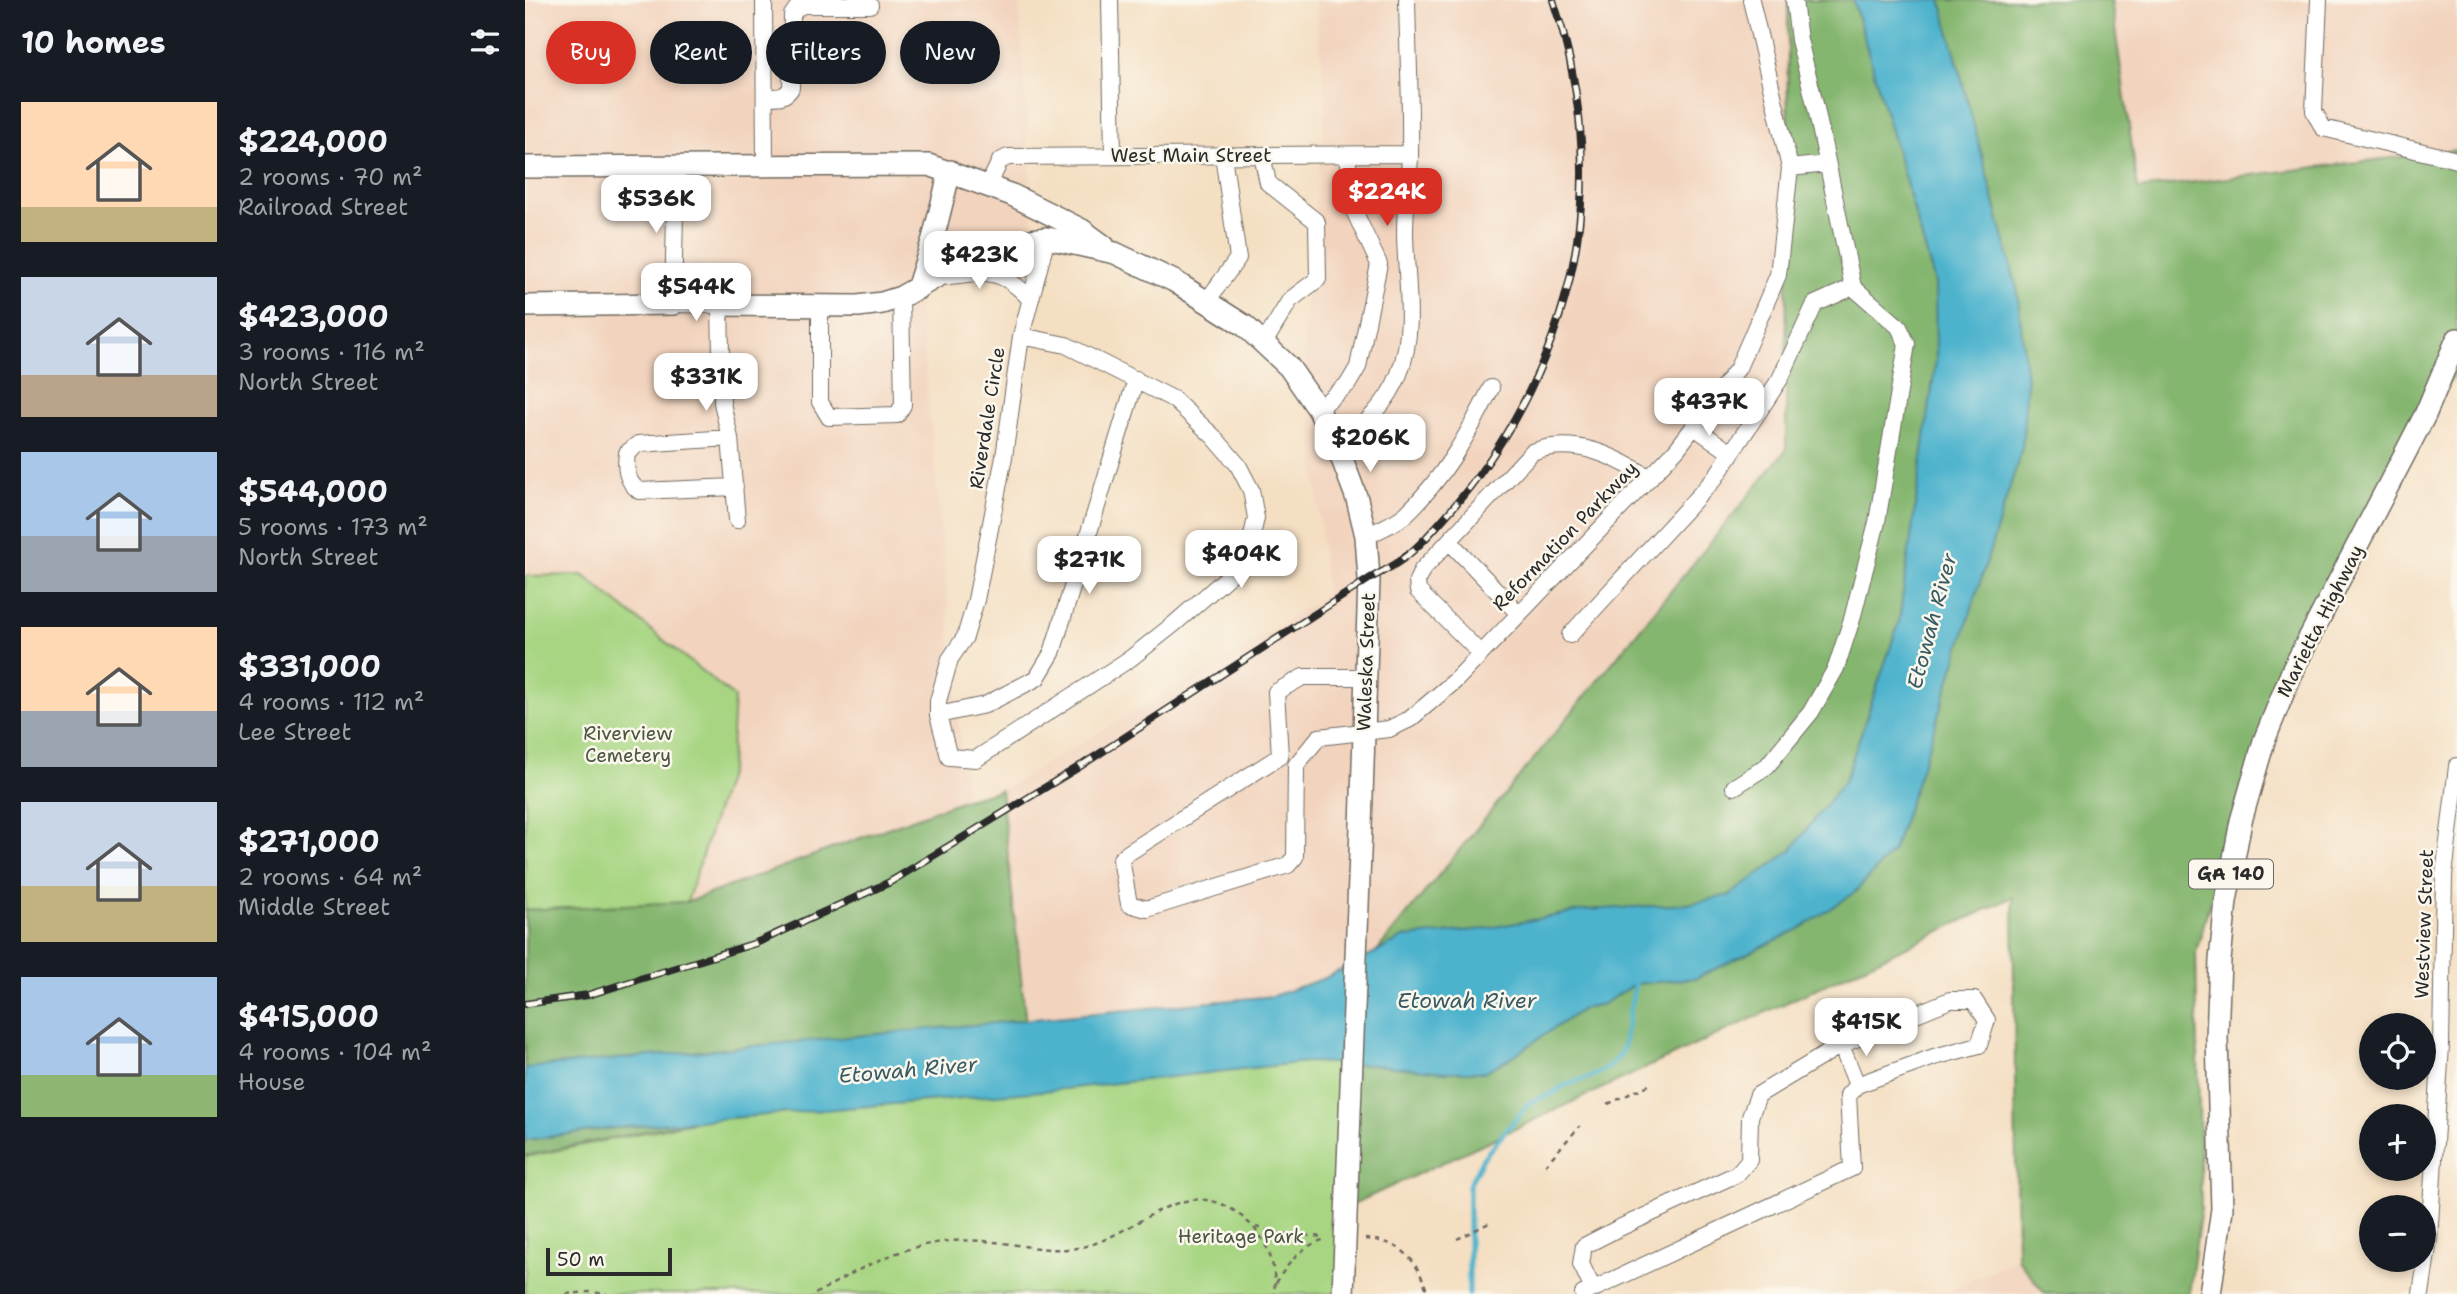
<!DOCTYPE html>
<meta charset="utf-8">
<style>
body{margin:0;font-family:"Shantell Sans",sans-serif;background:#242831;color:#f1f3f6;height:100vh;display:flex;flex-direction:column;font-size:26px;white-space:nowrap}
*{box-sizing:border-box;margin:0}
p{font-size:23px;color:#9ea1a6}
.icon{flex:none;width:38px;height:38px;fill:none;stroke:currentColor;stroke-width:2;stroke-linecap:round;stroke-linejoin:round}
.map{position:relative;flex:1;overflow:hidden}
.sheet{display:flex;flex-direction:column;background:#171b24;width:525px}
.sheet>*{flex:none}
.guide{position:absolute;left:21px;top:21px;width:665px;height:63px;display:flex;gap:14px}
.controls{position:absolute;left:1834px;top:1013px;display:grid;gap:14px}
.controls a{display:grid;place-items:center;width:77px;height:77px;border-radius:50%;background:#171b24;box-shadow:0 4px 10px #0003;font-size:35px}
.scale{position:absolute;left:21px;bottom:18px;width:126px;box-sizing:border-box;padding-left:7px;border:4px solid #2b2b2b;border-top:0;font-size:19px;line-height:24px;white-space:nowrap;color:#2b2b2b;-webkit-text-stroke:5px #fbf7ec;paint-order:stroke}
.price{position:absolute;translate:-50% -60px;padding:0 16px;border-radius:14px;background:#fff;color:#222;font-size:23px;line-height:46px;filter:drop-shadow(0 2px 4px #0008)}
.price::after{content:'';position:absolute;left:50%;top:42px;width:21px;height:16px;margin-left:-10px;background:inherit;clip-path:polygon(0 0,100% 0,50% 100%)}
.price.active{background:#d93025;color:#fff}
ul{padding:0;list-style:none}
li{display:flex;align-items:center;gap:21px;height:175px;padding:0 21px}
li span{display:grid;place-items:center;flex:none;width:196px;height:140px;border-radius:0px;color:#555}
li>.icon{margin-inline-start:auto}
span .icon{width:84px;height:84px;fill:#fffc;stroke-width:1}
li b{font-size:30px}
h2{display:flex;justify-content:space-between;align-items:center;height:84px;padding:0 21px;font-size:30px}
.chip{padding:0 24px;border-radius:32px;background:#171b24;box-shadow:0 4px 10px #0003;font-size:24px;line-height:63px}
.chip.active{background:#d93025;color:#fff}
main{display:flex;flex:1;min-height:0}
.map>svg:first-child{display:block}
.built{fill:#f2d4be}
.green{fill:#a7d582;stroke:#698056;stroke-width:2}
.forest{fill:#85b670;stroke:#58704e;stroke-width:2}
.water{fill:#4eb3cd;stroke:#3c6f7c;stroke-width:2}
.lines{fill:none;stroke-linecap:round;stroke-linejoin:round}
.stream{stroke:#4eb3cd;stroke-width:5}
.minor-casing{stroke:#716a60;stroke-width:18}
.major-casing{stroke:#716a60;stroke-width:24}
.path{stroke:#716a60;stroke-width:2.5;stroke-dasharray:5 5;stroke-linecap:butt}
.minor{stroke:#fff;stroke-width:16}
.major{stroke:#fff;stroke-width:21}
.rail-casing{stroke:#2b2b2b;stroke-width:8}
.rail{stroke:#fbf7ec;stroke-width:5;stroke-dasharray:16;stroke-linecap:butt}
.major-bridge-casing{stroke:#716a60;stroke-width:24;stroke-linecap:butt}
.major-bridge{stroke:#fff;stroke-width:21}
.labels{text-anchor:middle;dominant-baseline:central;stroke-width:5;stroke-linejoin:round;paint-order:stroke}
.shield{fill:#fbf7ec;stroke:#696865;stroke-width:2}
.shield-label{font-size:18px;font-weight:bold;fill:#2b2b2b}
.street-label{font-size:19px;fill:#2b2b2b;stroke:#fbf7ec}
.park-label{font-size:19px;fill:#4a5641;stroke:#fbf7ec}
.water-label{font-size:21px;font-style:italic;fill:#375b64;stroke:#fbf7ec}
</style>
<main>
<section class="sheet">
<h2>10 homes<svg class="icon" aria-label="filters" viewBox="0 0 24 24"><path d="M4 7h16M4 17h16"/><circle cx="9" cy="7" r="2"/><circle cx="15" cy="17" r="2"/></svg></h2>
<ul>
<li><span style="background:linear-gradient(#ffd9b3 75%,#c2b280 0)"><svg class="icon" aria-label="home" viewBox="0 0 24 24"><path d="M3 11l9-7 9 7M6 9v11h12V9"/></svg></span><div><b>$224,000</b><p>2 rooms · 70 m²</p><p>Railroad Street</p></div></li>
<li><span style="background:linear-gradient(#c9d6e8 70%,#b9a48a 0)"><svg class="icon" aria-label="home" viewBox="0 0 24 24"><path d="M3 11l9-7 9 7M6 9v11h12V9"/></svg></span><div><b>$423,000</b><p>3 rooms · 116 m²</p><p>North Street</p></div></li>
<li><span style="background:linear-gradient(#a9c7e8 60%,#9aa5b1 0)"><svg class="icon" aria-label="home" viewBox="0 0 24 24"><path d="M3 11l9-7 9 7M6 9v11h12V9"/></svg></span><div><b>$544,000</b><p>5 rooms · 173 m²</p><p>North Street</p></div></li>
<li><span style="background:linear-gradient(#ffd9b3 60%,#9aa5b1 0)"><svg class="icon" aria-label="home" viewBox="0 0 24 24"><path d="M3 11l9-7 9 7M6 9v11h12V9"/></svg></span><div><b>$331,000</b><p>4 rooms · 112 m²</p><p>Lee Street</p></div></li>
<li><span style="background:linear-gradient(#c9d6e8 60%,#c2b280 0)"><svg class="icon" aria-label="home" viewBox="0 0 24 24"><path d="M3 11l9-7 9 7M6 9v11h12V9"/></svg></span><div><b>$271,000</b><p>2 rooms · 64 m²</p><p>Middle Street</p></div></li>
<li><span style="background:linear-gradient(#a9c7e8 70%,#8fb573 0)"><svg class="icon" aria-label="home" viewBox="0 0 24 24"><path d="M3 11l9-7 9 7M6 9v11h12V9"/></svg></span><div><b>$415,000</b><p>4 rooms · 104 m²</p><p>House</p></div></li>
</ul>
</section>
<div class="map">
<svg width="1932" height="1294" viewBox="0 0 1932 1294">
<rect width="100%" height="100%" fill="#fbf7ec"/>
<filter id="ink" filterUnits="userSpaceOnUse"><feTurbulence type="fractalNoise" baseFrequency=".0143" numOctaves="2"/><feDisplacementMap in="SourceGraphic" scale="14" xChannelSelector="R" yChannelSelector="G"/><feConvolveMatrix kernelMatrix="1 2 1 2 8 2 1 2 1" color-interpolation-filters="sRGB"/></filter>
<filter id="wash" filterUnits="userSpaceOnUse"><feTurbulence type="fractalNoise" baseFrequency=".00686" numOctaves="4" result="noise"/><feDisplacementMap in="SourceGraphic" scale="28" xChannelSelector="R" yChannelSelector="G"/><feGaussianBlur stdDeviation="1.57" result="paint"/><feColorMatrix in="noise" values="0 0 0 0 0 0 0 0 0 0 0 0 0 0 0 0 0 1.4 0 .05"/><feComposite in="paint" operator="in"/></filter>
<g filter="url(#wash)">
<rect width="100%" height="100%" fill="#f4dfc3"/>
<path class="built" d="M0,0H494L509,233L393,293L441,799L162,902L205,769L58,575L0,576Z
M790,0H1263L1261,450L829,979L504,1052L476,790L723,646L801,594L778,328L801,102Z
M1586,0H1932V150L1612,189Z
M1492,1258L1520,1294H1418Z"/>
<path class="green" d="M58,575L209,697L205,769L162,902L0,910V576Z
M829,979L813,1294H0V1157L794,992Z"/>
<path class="forest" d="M1263,0H1586L1613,189L1932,150V372L1852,488L1719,781L1671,952L1676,1208L1664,1294H1520L1492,1258L1488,897L818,1209L829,979L1261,450Z
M476,790L504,1052L0,1156V910L162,902L441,799Z"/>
<path class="water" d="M1328,0H1416L1492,289L1502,381L1497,448L1402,752L1368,851L1329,893L1273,930L1171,978L1110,984L1078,1004L1059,1008L984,1059L959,1072H919L849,1065L782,1062L529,1090L90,1128L0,1140V1068L748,996L800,978L880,937L959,929L1060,910L1163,904L1205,895L1265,851L1320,780L1374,622L1411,359L1410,283Z"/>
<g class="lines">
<path class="stream" d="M944,1294V1185L958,1158L1005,1102L1031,1092L1036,1087L1070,1075L1085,1066L1097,1053L1111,978"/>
</g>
</g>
<g filter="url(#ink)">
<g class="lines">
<g class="minor-casing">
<path id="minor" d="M239,0L240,166
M585,0L588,156
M1794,0L1789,111L1798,128L1932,160
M241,97C253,97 260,98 266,88L267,15L272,8L279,5H345
M737,155L743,183L792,222L793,279L765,300L739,343
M151,167L148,304L195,305L197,403L205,438L212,520
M1265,168L1302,164
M463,186L475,161L483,157L885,154
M417,277C459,272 475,266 505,299
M682,301L713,258L698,155
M295,306V402L304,417L372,415L378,405L376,297
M496,336L541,345L648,399L689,437L713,465L726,490L731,518L726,540L705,575L649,624L606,658L451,759L424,757L413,715V701L425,659L440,637L451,600L479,457L496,336L522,238
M793,409L823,384L833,367L854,264L823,198V155
M1169,427L1206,453
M205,438L113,444L102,453C100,468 101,481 114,491L210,487
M813,448C837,427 863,404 874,374C892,328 880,278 880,231C880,206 884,181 885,156C886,104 883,52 882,0
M841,536C854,530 869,524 880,515C918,479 944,434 966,388
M924,541L994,614
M1045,635L1190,478L1255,379L1290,304L1328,287L1291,108L1274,40L1269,0
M956,654L893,591L892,581L897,570L1007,452C1050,436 1089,456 1125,478
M841,677H778L751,692L755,756L603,853L596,859L604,904L622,909L763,865L770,857L771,765L794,737L864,729L885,719L930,681L1152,449L1213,368L1253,275L1265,168L1226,0
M413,715L460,705L512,678L527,653L611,379
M1209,787L1242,766L1286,712L1311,668L1327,619L1352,522L1382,344L1374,327L1328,287
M1316,1045L1332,1085
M1058,1294L1327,1168L1323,1095L1332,1085L1409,1057L1454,1045L1462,1020L1449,1000H1425L1316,1045L1233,1095L1225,1117L1224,1160L1212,1174L1092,1229L1059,1246L1056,1264L1068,1289
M1896,1294L1904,1240L1916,1045L1919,875L1932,766"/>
</g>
<g class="major-casing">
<path id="major" d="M0,167L404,165L487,195L557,230L579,246
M392,289L408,239L425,171
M195,305L333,306L357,303L376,297L427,268L482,243L522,238L590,253L649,281L720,326L764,367L793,409L813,448L832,499L841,536L844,579L836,827
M0,306L148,304
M1685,1294L1697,1209L1692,1038L1695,960L1701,901L1716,821L1739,741L1768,669L1900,415L1932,339"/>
</g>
<path class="path" d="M1083,1104L1126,1084
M1020,1165L1055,1126
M731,1227L751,1233L800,1237
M840,1239C878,1241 892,1260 903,1294
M932,1239L966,1222
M751,1283C762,1264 779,1243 802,1239
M41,1294L65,1292L82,1294
M290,1294C346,1262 392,1236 459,1241C488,1243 515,1251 544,1249C612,1244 660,1157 727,1226C744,1243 752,1270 749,1294"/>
<use href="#minor" class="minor"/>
<use href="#major" class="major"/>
<g class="rail-casing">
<path id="rail" d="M0,1004L63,995L231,943L365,882L557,765L844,579C853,574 863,569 872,563C889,552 904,535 918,519C986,444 1037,342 1052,241C1064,161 1054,76 1028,0"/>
</g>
<use href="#rail" class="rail"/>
<g class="major-bridge-casing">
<path id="major-bridge" d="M818,1294L836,827"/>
</g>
<use href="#major-bridge" class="major-bridge"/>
</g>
</g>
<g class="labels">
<rect class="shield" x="1664" y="859.5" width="84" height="29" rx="5"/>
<g class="shield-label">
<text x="1706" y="874">GA 140</text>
</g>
<g class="street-label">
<text x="666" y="155">West Main Street</text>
<text transform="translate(462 418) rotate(-81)">Riverdale Circle</text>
<text transform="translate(1040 536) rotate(-46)">Reformation Parkway</text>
<text transform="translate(1795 621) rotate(-63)">Marietta Highway</text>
<text transform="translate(841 662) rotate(-88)">Waleska Street</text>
<text transform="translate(1899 924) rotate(-88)">Westview Street</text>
</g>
<g class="park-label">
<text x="103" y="733">Riverview<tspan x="103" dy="22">Cemetery</tspan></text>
<text x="716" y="1236">Heritage Park</text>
</g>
<g class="water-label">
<text transform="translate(1407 621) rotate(-75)">Etowah River</text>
<text x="942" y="1001">Etowah River</text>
<text transform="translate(383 1070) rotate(-5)">Etowah River</text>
</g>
</g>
</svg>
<div class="controls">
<a><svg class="icon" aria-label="locate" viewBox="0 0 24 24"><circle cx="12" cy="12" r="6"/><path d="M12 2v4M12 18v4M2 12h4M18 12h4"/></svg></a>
<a>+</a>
<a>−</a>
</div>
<div class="scale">50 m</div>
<b class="price active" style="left:862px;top:228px">$224K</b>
<b class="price" style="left:131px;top:235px">$536K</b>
<b class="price" style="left:454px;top:291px">$423K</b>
<b class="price" style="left:171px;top:323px">$544K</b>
<b class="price" style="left:181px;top:413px">$331K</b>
<b class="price" style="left:1184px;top:438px">$437K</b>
<b class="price" style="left:845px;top:474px">$206K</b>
<b class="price" style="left:716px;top:590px">$404K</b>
<b class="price" style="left:564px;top:596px">$271K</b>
<b class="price" style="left:1341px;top:1058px">$415K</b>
<div class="guide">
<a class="chip active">Buy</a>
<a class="chip">Rent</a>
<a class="chip">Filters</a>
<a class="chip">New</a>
</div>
</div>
</main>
